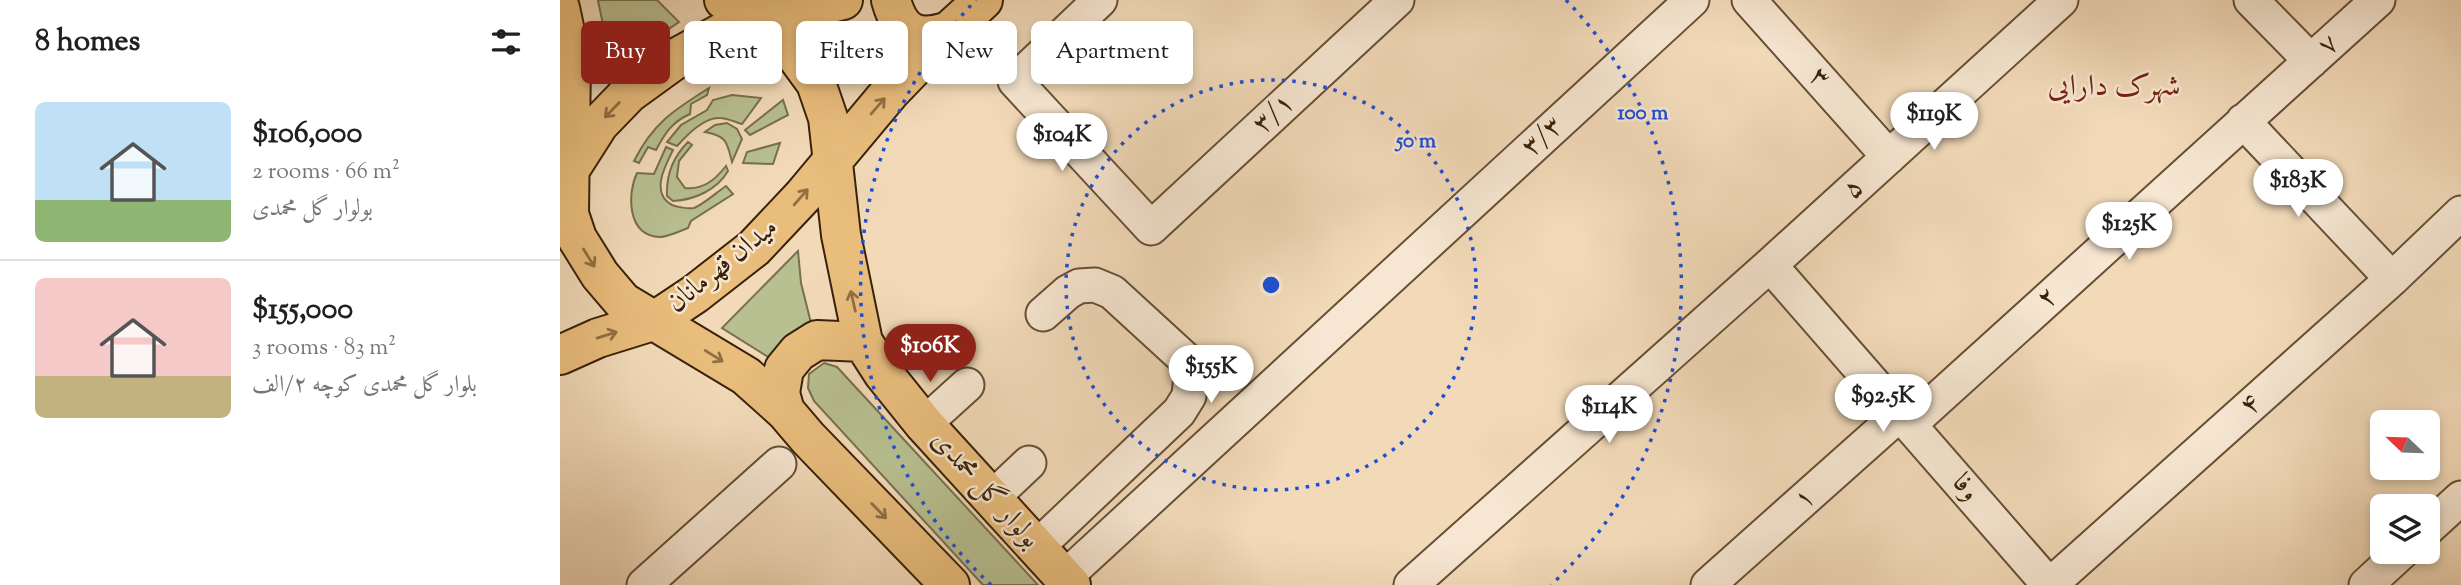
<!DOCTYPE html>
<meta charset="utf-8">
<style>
body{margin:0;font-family:"Sorts Mill Goudy",Amiri,serif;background:#f6f6f6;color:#202124;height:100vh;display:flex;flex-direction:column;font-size:26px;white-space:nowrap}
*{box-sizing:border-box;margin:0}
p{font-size:23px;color:#757577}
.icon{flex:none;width:38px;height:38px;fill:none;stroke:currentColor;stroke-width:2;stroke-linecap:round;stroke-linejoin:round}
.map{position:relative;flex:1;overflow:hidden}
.drawer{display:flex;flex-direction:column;background:#fff;width:560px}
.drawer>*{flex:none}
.top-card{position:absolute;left:21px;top:21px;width:665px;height:63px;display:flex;gap:14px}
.needle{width:46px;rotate:293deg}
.tools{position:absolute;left:1810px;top:410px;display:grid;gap:14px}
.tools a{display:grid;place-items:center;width:70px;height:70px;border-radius:10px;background:#fff;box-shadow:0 4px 10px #0003;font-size:35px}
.price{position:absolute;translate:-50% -60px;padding:0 16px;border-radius:24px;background:#fff;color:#222;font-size:23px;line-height:46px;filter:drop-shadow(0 2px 4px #0008)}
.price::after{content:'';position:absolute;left:50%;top:42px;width:21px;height:16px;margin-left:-10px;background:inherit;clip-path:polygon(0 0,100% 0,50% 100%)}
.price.selected{background:#8f2418;color:#fff}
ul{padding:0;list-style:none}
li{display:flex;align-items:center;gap:21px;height:175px;padding:0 35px}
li+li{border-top:2px solid #e0e0e0}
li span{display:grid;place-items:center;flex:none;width:196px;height:140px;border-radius:10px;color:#555}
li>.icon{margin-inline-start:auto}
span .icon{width:84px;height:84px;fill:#fffc;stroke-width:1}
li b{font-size:30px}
h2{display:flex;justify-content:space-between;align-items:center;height:84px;padding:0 35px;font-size:30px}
.tag{padding:0 24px;border-radius:10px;background:#fff;box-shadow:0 4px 10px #0003;font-size:24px;line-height:63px}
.tag.selected{background:#8f2418;color:#fff}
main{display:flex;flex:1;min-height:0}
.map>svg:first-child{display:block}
.green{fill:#b8c091;stroke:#78704d;stroke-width:2}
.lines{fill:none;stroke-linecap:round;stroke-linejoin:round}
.minor-casing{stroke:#664f35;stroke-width:37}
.major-casing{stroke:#382109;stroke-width:42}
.minor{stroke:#f7e7d2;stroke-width:33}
.major{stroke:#e9bd7c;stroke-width:38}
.oneway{stroke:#906f42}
.ring{fill:none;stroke:#1d4ed8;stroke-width:3.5;stroke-dasharray:3.5 7}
.labels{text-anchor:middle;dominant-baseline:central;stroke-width:5;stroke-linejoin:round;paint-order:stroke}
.street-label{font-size:28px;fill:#382109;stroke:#f7e7d2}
.neighbourhood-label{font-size:30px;fill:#7a1f14;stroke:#f7e7d2}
.centre{fill:#1d4ed8;stroke:#f7e7d2;stroke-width:3.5}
.ring-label{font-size:21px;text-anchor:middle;font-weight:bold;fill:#1d4ed8;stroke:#f7e7d2;stroke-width:5;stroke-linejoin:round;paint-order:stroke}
</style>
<main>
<section class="drawer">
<h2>8 homes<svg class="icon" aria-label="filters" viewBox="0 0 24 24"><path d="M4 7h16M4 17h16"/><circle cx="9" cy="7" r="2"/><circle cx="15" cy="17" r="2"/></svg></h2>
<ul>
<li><span style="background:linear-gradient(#bfe0f5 70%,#8fb573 0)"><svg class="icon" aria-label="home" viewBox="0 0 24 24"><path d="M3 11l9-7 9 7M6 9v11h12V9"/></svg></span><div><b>$106,000</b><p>2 rooms · 66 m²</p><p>بولوار گل محمدی</p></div></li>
<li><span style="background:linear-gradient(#f6c9c9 70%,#c2b280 0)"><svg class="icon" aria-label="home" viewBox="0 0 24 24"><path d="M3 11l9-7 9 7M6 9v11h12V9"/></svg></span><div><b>$155,000</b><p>3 rooms · 83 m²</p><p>بلوار گل محمدی کوچه ۲/الف</p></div></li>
</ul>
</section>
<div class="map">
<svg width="1901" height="585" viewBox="0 0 1901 585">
<rect width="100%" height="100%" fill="#f2dab9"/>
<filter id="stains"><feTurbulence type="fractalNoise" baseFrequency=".00286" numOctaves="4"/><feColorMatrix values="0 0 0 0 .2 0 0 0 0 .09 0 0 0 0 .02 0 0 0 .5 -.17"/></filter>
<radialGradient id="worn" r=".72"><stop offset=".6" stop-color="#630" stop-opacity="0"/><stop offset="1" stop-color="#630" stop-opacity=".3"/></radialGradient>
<path class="green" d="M40,0H97L119,22L85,45L53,71L38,1Z
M149,88L147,95L131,104L130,114C112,122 105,133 96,150L88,147L79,163L74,161C93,123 114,110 149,88Z
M172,95L201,98L182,124C175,122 167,118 160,118C144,117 127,135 117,146L107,142L121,125L147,110L153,100Z
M223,100L228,115L190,135L185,130Z
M167,123L177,129L182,139L172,162C167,142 167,136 145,132L155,125Z
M128,142L132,145L119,161L117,177L125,188C143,190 155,180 166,166L168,171C157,190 134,200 113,201L107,196C106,174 113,157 128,142Z
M220,143L213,164L183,163L187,152Z
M106,147L113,150C105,166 90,193 112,205C117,207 128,209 134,208C144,204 157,192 166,186L173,194L131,221L128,228C120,231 108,237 100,237C67,236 67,194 77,173L94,174Z
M238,251L241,283L252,327L213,360L162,328Z
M264,363L277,367L478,585H423L254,401L248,388L249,374Z"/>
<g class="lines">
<g class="minor-casing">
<path id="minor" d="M540,0L455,81L591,228L837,0
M1189,0L1329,157
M1691,0L1751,61
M1683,121L1832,279
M1210,265L1489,585
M364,424L407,385
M1350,424L1818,0
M433,497L469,463
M1867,529L1901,498
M477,547L619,412L629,396L631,375L624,358L552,292L535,285L519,286L508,292L483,314
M504,578L1132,0
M84,585L219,464
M851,585L1210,265L1501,0
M1148,585L1341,413
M1490,585L1832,279L1901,213
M1806,585L1843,551"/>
</g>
<g class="major-casing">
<path id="major" d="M164,0L209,30L234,53L256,83L268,118L281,235L303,342L323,373L364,424L511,585
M331,0C340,33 356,42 389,31
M0,8L11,60L9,214L17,238L40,275L63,302L186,376L225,411L248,438L390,585
M9,171L39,124L69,93L120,56L189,18L221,15L283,0
M0,355L38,338L96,320L135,294L194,248L243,196L330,92L389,31L423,0
M225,411L220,393L224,369L238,352L257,340L303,342"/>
</g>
<use href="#minor" class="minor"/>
<use href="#major" class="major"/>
</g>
<defs><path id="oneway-shaft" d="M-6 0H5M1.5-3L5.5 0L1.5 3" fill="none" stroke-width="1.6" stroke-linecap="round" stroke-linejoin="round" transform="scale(1.75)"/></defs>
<g class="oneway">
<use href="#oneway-shaft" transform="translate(318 106) rotate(-49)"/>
<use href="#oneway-shaft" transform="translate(52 110) rotate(134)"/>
<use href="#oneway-shaft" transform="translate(241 197) rotate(-49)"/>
<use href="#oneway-shaft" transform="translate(29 258) rotate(58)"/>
<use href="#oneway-shaft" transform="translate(293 301) rotate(-103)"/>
<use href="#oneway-shaft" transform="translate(47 335) rotate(-17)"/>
<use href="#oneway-shaft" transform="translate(154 356) rotate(32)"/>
<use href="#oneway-shaft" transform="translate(319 511) rotate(46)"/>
</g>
<g class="ring">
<circle cx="711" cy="285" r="205"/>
<path d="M431 585A410 410 0 0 1 416 0M1006 0A410 410 0 0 1 991 585"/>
</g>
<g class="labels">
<g class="street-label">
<text transform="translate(1769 45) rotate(-42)">۷</text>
<text transform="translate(1259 78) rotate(48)">۳</text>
<text transform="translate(714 114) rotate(-43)">۳/۱</text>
<text transform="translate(983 137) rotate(-42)">۳/۳</text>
<text transform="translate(1294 189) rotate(-42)">۵</text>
<text transform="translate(163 266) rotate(-39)">میدان قهرمانان</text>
<text transform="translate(1488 298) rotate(-42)">۲</text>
<text transform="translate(1691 405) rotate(-42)">۴</text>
<text transform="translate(1405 488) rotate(49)">وفا</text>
<text transform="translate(425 490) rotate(48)">بولوار گل محمدی</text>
<text transform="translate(1245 499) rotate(-42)">۱</text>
</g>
<g class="neighbourhood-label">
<text x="1554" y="87">شهرک دارایی</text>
</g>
</g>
<circle cx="711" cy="285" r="10" class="centre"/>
<g class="ring-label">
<text x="1083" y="119">100 m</text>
<text x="856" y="147">50 m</text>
</g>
<rect width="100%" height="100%" filter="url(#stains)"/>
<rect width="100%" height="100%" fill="url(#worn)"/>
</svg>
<div class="tools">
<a><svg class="needle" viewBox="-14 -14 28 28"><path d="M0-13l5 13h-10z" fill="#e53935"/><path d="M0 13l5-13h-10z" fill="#757577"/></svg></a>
<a><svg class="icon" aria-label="layers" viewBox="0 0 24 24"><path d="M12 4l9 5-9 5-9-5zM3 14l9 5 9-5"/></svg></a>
</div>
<b class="price" style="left:1374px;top:152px">$119K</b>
<b class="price" style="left:502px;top:173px">$104K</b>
<b class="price" style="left:1738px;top:219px">$183K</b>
<b class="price" style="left:1569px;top:262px">$125K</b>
<b class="price selected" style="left:370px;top:384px">$106K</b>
<b class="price" style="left:651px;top:405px">$155K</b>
<b class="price" style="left:1323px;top:434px">$92.5K</b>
<b class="price" style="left:1049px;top:445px">$114K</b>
<div class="top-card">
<a class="tag selected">Buy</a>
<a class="tag">Rent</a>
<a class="tag">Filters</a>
<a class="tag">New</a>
<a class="tag">Apartment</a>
</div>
</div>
</main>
